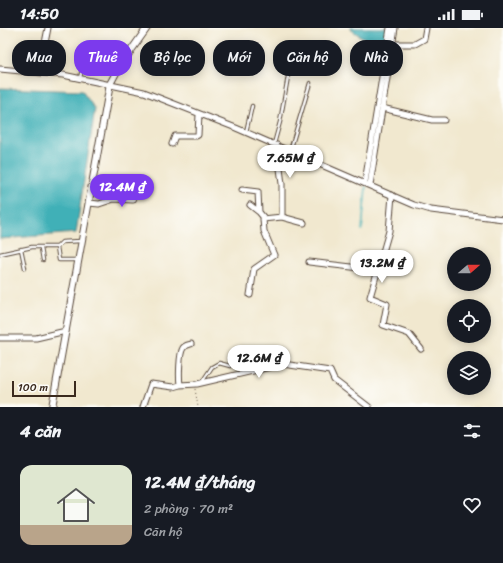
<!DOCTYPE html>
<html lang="vi">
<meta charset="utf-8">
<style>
body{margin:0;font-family:Sriracha,sans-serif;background:#242831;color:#f1f3f6;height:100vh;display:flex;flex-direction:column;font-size:15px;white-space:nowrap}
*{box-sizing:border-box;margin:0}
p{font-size:13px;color:#9ea1a6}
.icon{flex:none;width:22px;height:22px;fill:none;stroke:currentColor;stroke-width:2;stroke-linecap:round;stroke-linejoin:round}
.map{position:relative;height:379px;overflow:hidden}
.details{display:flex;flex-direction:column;background:#171b24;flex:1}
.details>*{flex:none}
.top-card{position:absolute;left:12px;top:12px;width:479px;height:36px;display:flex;gap:8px}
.needle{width:26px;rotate:70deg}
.controls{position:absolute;left:447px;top:219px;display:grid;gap:8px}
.controls a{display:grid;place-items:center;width:44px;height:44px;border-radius:50%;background:#171b24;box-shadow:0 2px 10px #0003;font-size:20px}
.scale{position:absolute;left:12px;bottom:10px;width:64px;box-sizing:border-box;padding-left:4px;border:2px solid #3b2a1e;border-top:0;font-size:11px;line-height:14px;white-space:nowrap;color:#3b2a1e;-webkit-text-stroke:3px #fdfcf7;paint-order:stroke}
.price{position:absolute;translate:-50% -34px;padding:0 9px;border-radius:14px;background:#fff;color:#222;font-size:13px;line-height:26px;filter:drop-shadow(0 1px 2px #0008)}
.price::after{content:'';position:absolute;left:50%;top:24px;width:12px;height:9px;margin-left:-6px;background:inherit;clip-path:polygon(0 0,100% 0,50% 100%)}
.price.on{background:#7c3aed;color:#fff}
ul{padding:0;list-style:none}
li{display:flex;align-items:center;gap:12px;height:100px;padding:0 20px}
li span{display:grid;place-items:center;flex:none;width:112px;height:80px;border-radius:12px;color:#555}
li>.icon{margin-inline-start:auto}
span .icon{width:48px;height:48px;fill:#fffc;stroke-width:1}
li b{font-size:17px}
h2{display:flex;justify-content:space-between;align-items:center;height:48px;padding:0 20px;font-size:17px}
.pill{padding:0 14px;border-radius:16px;background:#171b24;box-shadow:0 2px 10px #0003;font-size:14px;line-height:36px}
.pill.on{background:#7c3aed;color:#fff}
.status{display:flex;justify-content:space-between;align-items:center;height:28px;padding:0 20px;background:#171b24;direction:ltr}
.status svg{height:11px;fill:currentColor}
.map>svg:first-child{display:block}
.water{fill:#3fb0b7;stroke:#3d6d6a}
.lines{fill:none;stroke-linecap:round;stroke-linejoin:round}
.stream{stroke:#3fb0b7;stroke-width:1.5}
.service-casing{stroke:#564639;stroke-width:4.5}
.minor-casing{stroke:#564639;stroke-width:7}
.tertiary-casing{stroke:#564639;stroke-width:8}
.path{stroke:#564639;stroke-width:1;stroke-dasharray:1 3;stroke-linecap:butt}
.service{stroke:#fff;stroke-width:2.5}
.minor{stroke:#fff;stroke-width:5}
.tertiary{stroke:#fff;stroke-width:6}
</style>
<div class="status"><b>14:50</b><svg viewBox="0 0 49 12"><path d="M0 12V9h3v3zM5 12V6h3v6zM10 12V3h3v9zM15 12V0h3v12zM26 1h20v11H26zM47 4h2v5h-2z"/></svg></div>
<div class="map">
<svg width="503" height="379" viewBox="0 0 503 379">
<rect width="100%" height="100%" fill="#fdfcf7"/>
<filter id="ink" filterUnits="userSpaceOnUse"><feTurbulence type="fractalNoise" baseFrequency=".025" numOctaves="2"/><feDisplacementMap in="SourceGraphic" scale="8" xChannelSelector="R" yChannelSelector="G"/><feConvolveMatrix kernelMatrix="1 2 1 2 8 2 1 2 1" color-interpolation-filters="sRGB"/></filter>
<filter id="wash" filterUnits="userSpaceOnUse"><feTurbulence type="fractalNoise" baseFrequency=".012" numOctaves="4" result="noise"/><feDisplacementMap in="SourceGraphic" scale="16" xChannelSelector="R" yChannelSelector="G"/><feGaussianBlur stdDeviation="0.9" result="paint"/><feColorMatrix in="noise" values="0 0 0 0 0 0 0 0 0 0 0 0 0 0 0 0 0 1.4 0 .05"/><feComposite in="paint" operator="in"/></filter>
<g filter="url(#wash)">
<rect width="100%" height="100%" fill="#f1e8cf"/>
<path class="water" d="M349,0H389L386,13C370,15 362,10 349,0Z
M0,60L82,63L95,81L76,205L0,211Z"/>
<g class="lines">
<path class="stream" d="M362,202L366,159"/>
</g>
</g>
<g filter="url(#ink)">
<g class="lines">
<g class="service-casing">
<path id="service" d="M80,50L83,37
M246,104L252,78
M274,116L280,94L289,43
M290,123L310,55
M41,220L43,232
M21,221L25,240
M0,226L32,219H57
M78,232H59L57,219L62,214L81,213
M202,354L212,339L219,335L230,338"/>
</g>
<g class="minor-casing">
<path id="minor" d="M393,16H415L424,11L426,0
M0,41L63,47L144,64L236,100L414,177L431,182L503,191
M44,45L45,15L48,0
M382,80L432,92H444
M172,116L175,108H196L198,107L199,86
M277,117L282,156V189
M365,154L390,0
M370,157L395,0
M242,162L258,164L259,184L264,190
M392,167L389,203L370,269L387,276L383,297L409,306L421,321
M89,175L99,176L114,171L133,172L138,159
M250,177L259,184
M309,234L377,242
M250,267L254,241L274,227L264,203L263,191L282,189L304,195
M0,310H36L66,303
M180,357C179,350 179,326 183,320C185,317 188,317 191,316
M143,379L151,356L173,359L180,357L197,356L283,336L330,343L334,352L369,379"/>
</g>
<g class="tertiary-casing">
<path id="tertiary" d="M52,379L110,56L118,41L147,0"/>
</g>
<path class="path" d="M195,361L198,379"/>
<use href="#service" class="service"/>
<use href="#minor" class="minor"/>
<use href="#tertiary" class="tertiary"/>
</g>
</g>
</svg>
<div class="controls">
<a><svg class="needle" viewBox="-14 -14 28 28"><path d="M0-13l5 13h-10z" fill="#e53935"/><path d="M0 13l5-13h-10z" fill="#9ea1a6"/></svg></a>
<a><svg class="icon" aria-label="locate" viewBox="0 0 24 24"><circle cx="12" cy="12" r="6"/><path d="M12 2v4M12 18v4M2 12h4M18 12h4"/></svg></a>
<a><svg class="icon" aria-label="layers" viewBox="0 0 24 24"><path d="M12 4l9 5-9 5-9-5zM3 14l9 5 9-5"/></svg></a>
</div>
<div class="scale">100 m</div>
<b class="price" style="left:290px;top:151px">7.65M ₫</b>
<b class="price on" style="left:122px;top:180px">12.4M ₫</b>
<b class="price" style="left:382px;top:256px">13.2M ₫</b>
<b class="price" style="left:259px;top:351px">12.6M ₫</b>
<div class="top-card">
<a class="pill">Mua</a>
<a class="pill on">Thuê</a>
<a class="pill">Bộ lọc</a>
<a class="pill">Mới</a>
<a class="pill">Căn hộ</a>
<a class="pill">Nhà</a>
</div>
</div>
<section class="details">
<h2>4 căn<svg class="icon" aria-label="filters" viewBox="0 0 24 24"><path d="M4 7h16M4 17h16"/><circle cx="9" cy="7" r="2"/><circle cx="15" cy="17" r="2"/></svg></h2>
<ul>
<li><span style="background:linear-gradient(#dfe7d0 75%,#b9a48a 0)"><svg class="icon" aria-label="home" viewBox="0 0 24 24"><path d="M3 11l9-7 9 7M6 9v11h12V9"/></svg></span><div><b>12.4M ₫/tháng</b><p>2 phòng · 70 m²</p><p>Căn hộ</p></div><svg class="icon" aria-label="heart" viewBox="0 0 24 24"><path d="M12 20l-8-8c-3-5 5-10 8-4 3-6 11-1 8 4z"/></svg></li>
</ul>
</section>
